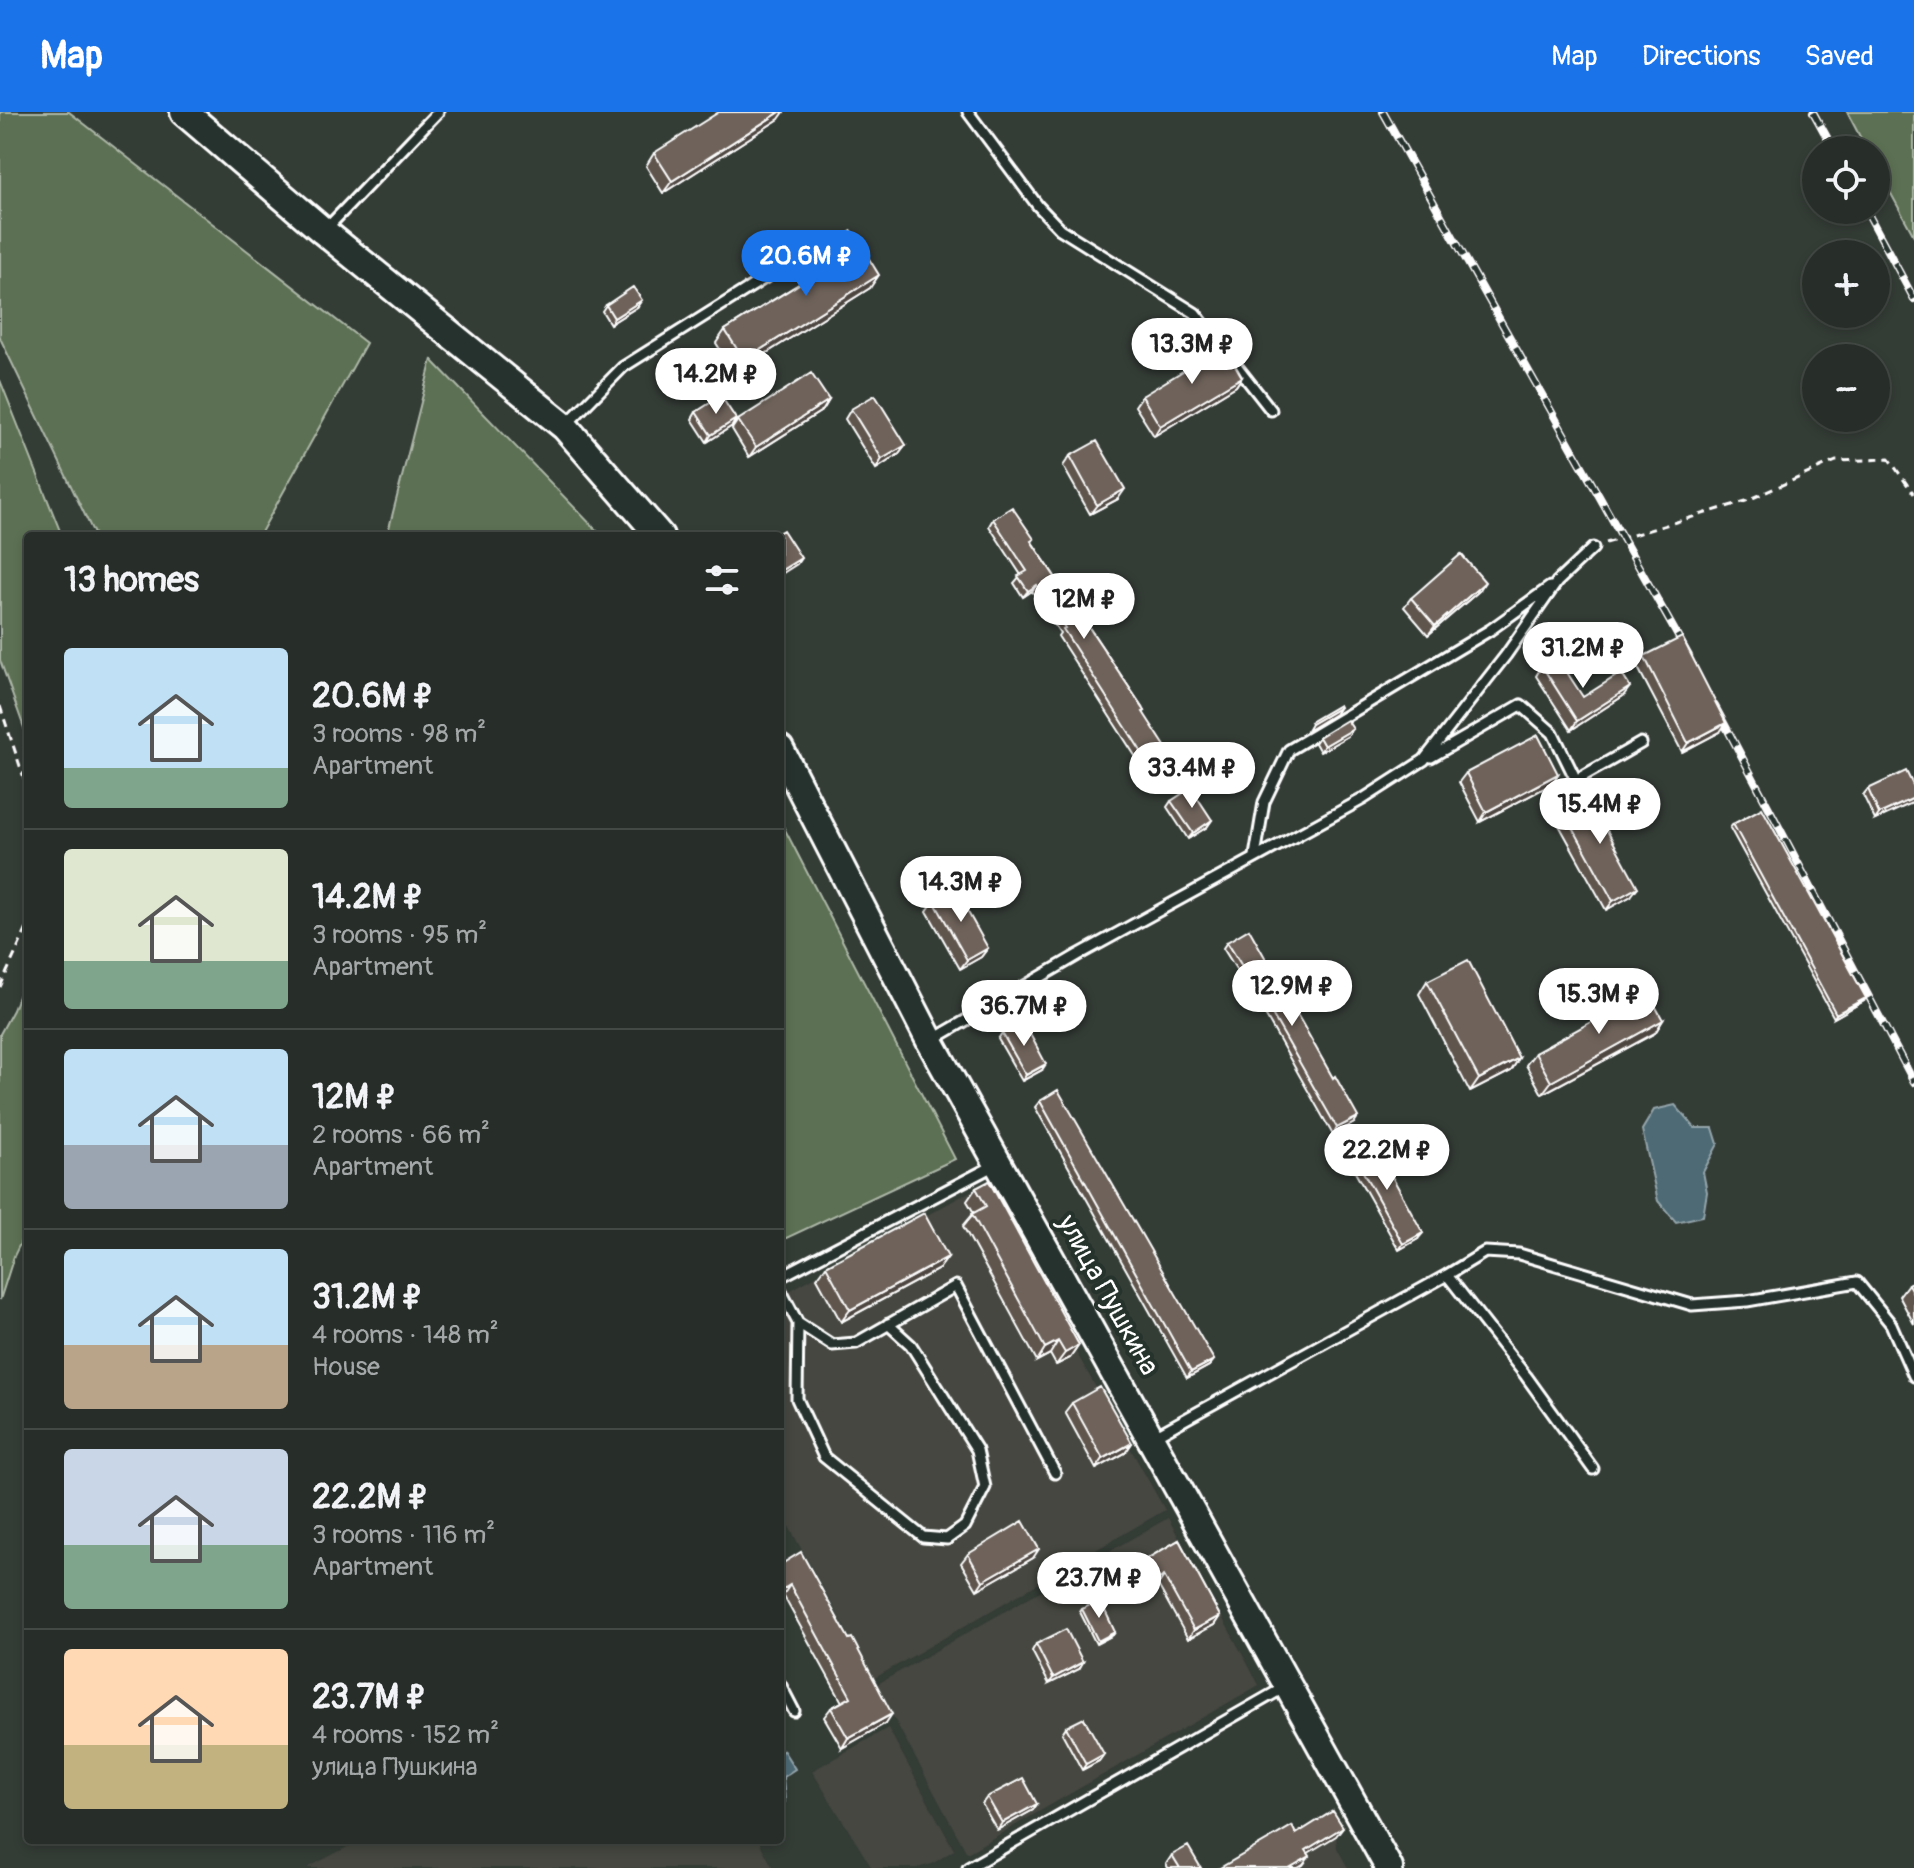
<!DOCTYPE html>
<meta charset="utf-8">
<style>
body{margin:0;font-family:Pangolin,sans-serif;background:#2f3530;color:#f1f3f6;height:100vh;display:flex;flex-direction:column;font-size:30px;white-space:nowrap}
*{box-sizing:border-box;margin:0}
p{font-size:26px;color:#a4a8a8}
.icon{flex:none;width:44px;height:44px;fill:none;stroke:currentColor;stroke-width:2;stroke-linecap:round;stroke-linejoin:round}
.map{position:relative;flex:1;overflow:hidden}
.drawer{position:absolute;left:24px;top:420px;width:760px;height:1312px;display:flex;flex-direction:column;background:#272d28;border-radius:8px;box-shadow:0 4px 12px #0003,0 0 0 2px #434945}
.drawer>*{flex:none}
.buttons{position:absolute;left:1802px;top:24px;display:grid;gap:16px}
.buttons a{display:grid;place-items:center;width:88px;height:88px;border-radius:50%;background:#272d28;box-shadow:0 4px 12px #0003,0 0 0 2px #434945;font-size:40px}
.price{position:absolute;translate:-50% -68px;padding:0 18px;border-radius:28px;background:#fff;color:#222;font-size:26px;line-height:52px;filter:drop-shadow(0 2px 4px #0008)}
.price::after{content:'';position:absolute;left:50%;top:48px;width:24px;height:18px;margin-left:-12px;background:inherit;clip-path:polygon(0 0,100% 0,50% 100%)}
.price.on{background:#1a73e8;color:#fff}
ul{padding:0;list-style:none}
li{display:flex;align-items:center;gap:24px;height:200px;padding:0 40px}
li+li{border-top:2px solid #434945}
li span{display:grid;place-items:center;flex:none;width:224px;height:160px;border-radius:8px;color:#555}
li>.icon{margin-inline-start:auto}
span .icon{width:96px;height:96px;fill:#fffc;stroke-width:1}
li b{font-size:34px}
h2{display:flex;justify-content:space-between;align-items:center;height:96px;padding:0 40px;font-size:34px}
header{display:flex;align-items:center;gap:48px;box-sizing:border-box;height:112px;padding:0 40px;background:#1a73e8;color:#fff}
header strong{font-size:38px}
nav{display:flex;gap:44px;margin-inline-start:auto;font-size:28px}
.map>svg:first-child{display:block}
.built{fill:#454741}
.green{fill:#5c7053;stroke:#aeb8a9;stroke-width:2}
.water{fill:#4e6a74;stroke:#95a6ac;stroke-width:2}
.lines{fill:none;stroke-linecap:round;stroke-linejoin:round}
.lane-casing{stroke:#fff;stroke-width:15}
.secondary-casing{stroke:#fff;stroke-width:32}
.path{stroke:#fff;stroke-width:3;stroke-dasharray:8 6;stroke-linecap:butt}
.lane{stroke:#26332d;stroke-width:9}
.secondary{stroke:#26332d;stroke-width:26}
.rail-casing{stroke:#fff;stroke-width:8}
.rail{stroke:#26332d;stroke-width:5;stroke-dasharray:15;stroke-linecap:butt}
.wall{fill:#5f544d;stroke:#fff;stroke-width:2}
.shaded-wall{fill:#4d453f;stroke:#fff;stroke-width:2}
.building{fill:#6e625a;stroke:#fff;stroke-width:2}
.labels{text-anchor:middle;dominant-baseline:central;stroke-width:8;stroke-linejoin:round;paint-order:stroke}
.street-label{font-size:28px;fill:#fff;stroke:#26332d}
</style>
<header>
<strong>Map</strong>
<nav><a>Map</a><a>Directions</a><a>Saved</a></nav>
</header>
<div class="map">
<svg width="1914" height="1756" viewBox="0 0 1914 1756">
<rect width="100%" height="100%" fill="#343c36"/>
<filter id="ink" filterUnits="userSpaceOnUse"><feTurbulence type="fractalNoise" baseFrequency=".0125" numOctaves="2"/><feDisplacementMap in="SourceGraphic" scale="16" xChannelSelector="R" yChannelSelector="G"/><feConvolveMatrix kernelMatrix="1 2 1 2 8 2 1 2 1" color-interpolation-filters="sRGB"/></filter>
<g filter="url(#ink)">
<path class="built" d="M982,1073L1165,1398L873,1567L780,1398V1184Z
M1168,1406L1259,1573L967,1741L876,1573Z
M888,1616L954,1738L932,1752L917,1756H872L812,1659Z
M1327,1708L1336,1724L1337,1736L1348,1756H1298L1286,1723Z
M361,1728H758L773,1756H307Z"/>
<path class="green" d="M0,0H69L366,231L259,424H95L0,226Z
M1847,0H1914V124L1876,54V38H1867Z
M432,247V248L602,424H387Z
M0,268L62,424H28V627L0,548Z
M780,708L955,1047L780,1129Z
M28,857V1115L14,1144L0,1188V922L13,898Z"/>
<path class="water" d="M1675,993L1695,1016H1713L1718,1032L1703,1060L1707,1080L1703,1104L1676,1110L1658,1089L1642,1018L1654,998Z
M783,1638L795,1657L783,1665L785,1690H780V1642Z"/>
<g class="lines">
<g class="lane-casing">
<path id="lane" d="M968,0L1038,94L1060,117L1195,201L1271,298
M326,117L438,0
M567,312L623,255L776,159
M1431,645L1521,593L1553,621L1576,668L1641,631
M1255,744L1264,690L1289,638L1490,518L1550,475
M934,927L1078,843L1363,687L1424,648L1506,543L1557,470L1593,436
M1447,1163L1485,1140L1519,1142L1692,1193L1747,1189L1857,1170L1891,1212L1914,1264
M780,1165L995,1053
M780,1177L798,1211L832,1233L856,1231L956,1174L1055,1361
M798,1211L797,1287L824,1345L923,1425L947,1427L965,1414L985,1375L977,1338L911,1233L888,1212
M1153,1325L1447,1163L1526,1264L1593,1357
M780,1572L794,1599
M968,1756L1285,1575"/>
</g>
<g class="secondary-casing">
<path id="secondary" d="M184,0L323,119L565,315L660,424
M780,637L930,929L1389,1756"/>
</g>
<path class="path" d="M1606,431L1746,389L1836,349L1889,347L1914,382
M0,594L28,678
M0,875L28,814"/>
<use href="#lane" class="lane"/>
<use href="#secondary" class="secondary"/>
<g class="rail-casing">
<path id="rail" d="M1383,0L1689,544
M1813,0L1834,38
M1866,98L1914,187
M1715,594L1914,970"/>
</g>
<use href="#rail" class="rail"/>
</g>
<path class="wall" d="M779,7L663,81L646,54L654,41Z
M824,137L870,176L735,261L716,231L725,218L821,158L815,149Z
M606,193L637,195L610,212L602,199Z
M1242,265L1236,274L1154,324L1135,294L1142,284Z
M829,288L823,298L749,345L732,317L738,308Z
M851,297L906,333L899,342L876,357L845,307Z
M696,300L736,307L732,314L707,330L692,307Z
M1070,344L1118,387L1090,402L1063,354Z
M993,407L1034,427L1032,430L1145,599L1143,601L1170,654L1150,667L1058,524L1060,521L1032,479L1023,485L1014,471L1021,463L989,414Z
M1479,479L1428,523L1404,495L1411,486Z
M1644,544L1720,620L1682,640L1637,554Z
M1542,554L1583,585L1623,584L1571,618L1536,564Z
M1348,624L1320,640L1315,631L1319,625Z
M1466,661L1558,662L1552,672L1480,710L1459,670Z
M1914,675V689L1875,708L1863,683L1868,677Z
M1171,689L1212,708L1207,715L1188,727L1167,695Z
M1561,694L1631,784L1606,798L1554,704Z
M1733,712L1864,889L1834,906L1730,716Z
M934,789L988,836L981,845L960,857L927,799Z
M1227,830L1354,1011L1333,1023L1268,908L1223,836Z
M1427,869L1519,946L1511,959L1470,980L1419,882Z
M1663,908L1655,921L1542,982L1526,953L1535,941Z
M1002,921L1042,958L1022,969L998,927Z
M1040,989L1214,1248L1209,1254L1187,1266L1035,995Z
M1352,1040L1418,1127L1399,1138L1347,1046Z
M976,1076L1079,1233L1070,1246L1056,1253L1050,1242L1037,1249L963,1114L974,1101L967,1089Z
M948,1145L939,1157L841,1210L817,1166L826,1154Z
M1914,1169V1212L1899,1184L1908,1172Z
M1072,1291L1132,1331L1125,1341L1096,1357L1065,1300Z
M1179,1428L1220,1504L1214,1513L1188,1527L1158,1473L1127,1490L1117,1470L1123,1461Z
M968,1442L1033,1446L977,1478L961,1451Z
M780,1453L886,1611L842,1636L824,1605L831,1596L842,1590L783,1483Z
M1082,1497L1115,1520L1113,1523L1096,1532L1080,1500Z
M1036,1532L1083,1550L1079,1557L1049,1572L1032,1539Z
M1066,1615L1104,1642L1099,1649L1082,1658L1062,1621Z
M987,1685L1037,1692L1033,1698L997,1718L982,1692Z
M1172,1743L1201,1756H1168L1166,1752Z"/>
<path class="shaded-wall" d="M780,0H784L779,7L663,81L672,69Z
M879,163L870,176L735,261L744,248Z
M642,188L637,195L610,212L614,206Z
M1242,265L1236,274L1154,324L1160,314Z
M829,288L823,298L749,345L756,335Z
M736,307L732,314L707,330L711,323Z
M906,333L899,342L876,357L882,347Z
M1125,377L1118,387L1090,402L1097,393Z
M801,446L797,452L780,463V459Z
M1485,470L1479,479L1428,523L1435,514Z
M1037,473L1032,479L1023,485L1028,479Z
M1630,575L1623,584L1571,618L1577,609Z
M1340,595L1336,601L1307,619L1311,612Z
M1726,611L1720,620L1682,640L1688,631Z
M1353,617L1348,624L1320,640L1324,634Z
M1174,648L1170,654L1150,667L1155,661Z
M1558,662L1552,672L1480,710L1486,700Z
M1914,686V690L1875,708L1879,702Z
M1212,708L1207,715L1188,727L1193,721Z
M1638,775L1631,784L1606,798L1613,789Z
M988,836L981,845L960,857L967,848Z
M1866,886L1864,889L1834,906L1836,902Z
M1663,908L1655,921L1542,982L1551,970Z
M1519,946L1511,959L1470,980L1479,967Z
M1046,952L1042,958L1022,969L1026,963Z
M1358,1005L1354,1011L1333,1023L1337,1016Z
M1423,1121L1418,1127L1399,1138L1403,1132Z
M948,1145L939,1157L841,1210L850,1198Z
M1058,1229L1050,1242L1037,1249L1045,1236Z
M1079,1233L1070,1246L1056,1253L1065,1241Z
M1214,1248L1209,1254L1187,1266L1191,1260Z
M1132,1331L1125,1341L1096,1357L1103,1347Z
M1039,1437L1033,1446L977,1478L983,1469Z
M1164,1464L1158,1473L1127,1490L1133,1481Z
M790,1473L783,1483L780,1485V1479Z
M1220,1504L1214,1513L1188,1527L1194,1518Z
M1115,1520L1113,1523L1096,1532L1098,1529Z
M1083,1550L1079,1557L1049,1572L1053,1566Z
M892,1602L886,1611L842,1636L848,1626Z
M1104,1642L1099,1649L1082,1658L1086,1652Z
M1037,1692L1033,1698L997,1718L1002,1711Z
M1343,1715L1336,1724L1300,1746L1306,1738Z
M1310,1744L1303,1753L1298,1756H1289Z"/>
<path class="building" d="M719,0H780L672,69L654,41Z
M852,119L879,163L744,248L725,218L833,151L824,137Z
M633,175L642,188L614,206L606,193Z
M1224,234L1242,265L1160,314L1142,284Z
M811,261L829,288L756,335L738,308Z
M875,283L906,333L882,347L851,297Z
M721,284L736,307L711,323L696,300Z
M1097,329L1125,377L1097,393L1070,344Z
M1012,395L1034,427L1031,429L1145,599L1143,600L1174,648L1155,661L1063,517L1065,516L1037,473L1028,479L1018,464L1027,459L993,407Z
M783,418L801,446L780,459V424H773Z
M1461,442L1485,470L1435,514L1411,486Z
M1682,525L1726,611L1688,631L1644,544Z
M1557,545L1583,585L1621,561L1630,575L1577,609L1542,554Z
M1339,593L1340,595L1311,612L1310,610Z
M1347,608L1353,617L1324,634L1319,625Z
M1538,623L1558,662L1486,700L1466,661Z
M1906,659L1914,675V686L1879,702L1868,677Z
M1191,676L1212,708L1193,721L1171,689Z
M1586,680L1638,775L1613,789L1561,694Z
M1762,696L1866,886L1836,902L1733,712Z
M955,777L988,836L967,848L934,789Z
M1249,817L1333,966L1335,964L1358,1005L1337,1016L1272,902L1227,830Z
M1468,848L1519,946L1479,967L1427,869Z
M1647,879L1663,908L1551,970L1535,941Z
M1023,909L1046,952L1026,963L1002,921Z
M1058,978L1214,1248L1191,1260L1040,989Z
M1372,1028L1423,1121L1403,1132L1352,1040Z
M989,1069L1079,1233L1065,1241L1058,1229L1045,1236L972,1102L986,1094L976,1076Z
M924,1101L948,1145L850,1198L826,1154Z
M1914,1169V1183L1908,1172Z
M1100,1275L1132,1331L1103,1347L1072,1291Z
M1023,1409L1039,1437L983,1469L968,1442Z
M1179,1428L1220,1504L1194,1518L1164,1464L1133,1481L1123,1461Z
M801,1440L849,1527L852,1526L892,1602L848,1626L831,1596L851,1585L790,1473L780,1479V1453Z
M1100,1488L1115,1520L1098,1529L1082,1497Z
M1066,1517L1083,1550L1053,1566L1036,1532Z
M1084,1606L1104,1642L1086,1652L1066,1615Z
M1023,1666L1037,1692L1002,1711L987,1685Z
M1333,1699L1343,1715L1306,1738L1310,1744L1289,1756H1220L1292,1714L1296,1722Z
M1188,1734L1201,1756H1180L1172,1743Z"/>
</g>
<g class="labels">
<g class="street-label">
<text transform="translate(1108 1183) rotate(61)">улица Пушкина</text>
</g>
</g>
</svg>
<div class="buttons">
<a><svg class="icon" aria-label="locate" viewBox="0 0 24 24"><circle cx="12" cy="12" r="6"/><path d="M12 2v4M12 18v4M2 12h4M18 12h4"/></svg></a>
<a>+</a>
<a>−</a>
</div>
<b class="price on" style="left:806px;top:186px">20.6M ₽</b>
<b class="price" style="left:1192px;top:274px">13.3M ₽</b>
<b class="price" style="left:716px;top:304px">14.2M ₽</b>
<b class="price" style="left:1084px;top:529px">12M ₽</b>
<b class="price" style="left:1583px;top:578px">31.2M ₽</b>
<b class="price" style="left:1192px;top:698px">33.4M ₽</b>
<b class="price" style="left:1600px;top:734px">15.4M ₽</b>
<b class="price" style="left:961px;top:812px">14.3M ₽</b>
<b class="price" style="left:1292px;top:916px">12.9M ₽</b>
<b class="price" style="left:1599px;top:924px">15.3M ₽</b>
<b class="price" style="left:1024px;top:936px">36.7M ₽</b>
<b class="price" style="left:1387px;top:1080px">22.2M ₽</b>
<b class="price" style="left:1099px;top:1508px">23.7M ₽</b>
<section class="drawer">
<h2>13 homes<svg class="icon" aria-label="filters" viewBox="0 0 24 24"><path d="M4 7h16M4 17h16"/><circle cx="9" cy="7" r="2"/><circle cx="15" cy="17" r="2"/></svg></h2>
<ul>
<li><span style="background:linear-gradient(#bfe0f5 75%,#7fa58c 0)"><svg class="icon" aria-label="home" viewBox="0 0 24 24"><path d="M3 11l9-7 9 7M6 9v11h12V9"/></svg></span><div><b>20.6M ₽</b><p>3 rooms · 98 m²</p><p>Apartment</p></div></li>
<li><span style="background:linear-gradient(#dfe7d0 70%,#7fa58c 0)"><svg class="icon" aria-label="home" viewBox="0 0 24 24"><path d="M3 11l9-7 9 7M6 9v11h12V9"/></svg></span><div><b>14.2M ₽</b><p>3 rooms · 95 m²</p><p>Apartment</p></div></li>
<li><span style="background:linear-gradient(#bfe0f5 60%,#9aa5b1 0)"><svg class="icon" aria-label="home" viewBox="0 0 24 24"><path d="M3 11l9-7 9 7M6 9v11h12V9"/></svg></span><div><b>12M ₽</b><p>2 rooms · 66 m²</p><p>Apartment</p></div></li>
<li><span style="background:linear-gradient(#bfe0f5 60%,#b9a48a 0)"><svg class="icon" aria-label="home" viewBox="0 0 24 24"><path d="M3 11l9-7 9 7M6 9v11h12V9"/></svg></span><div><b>31.2M ₽</b><p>4 rooms · 148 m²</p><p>House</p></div></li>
<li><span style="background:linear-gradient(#c9d6e8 60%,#7fa58c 0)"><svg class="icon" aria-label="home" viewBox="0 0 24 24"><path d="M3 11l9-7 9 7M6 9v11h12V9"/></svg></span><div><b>22.2M ₽</b><p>3 rooms · 116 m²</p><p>Apartment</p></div></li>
<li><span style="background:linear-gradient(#ffd9b3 60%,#c2b280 0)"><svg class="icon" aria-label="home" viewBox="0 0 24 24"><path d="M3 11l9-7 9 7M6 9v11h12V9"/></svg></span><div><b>23.7M ₽</b><p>4 rooms · 152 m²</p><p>улица Пушкина</p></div></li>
</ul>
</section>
</div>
